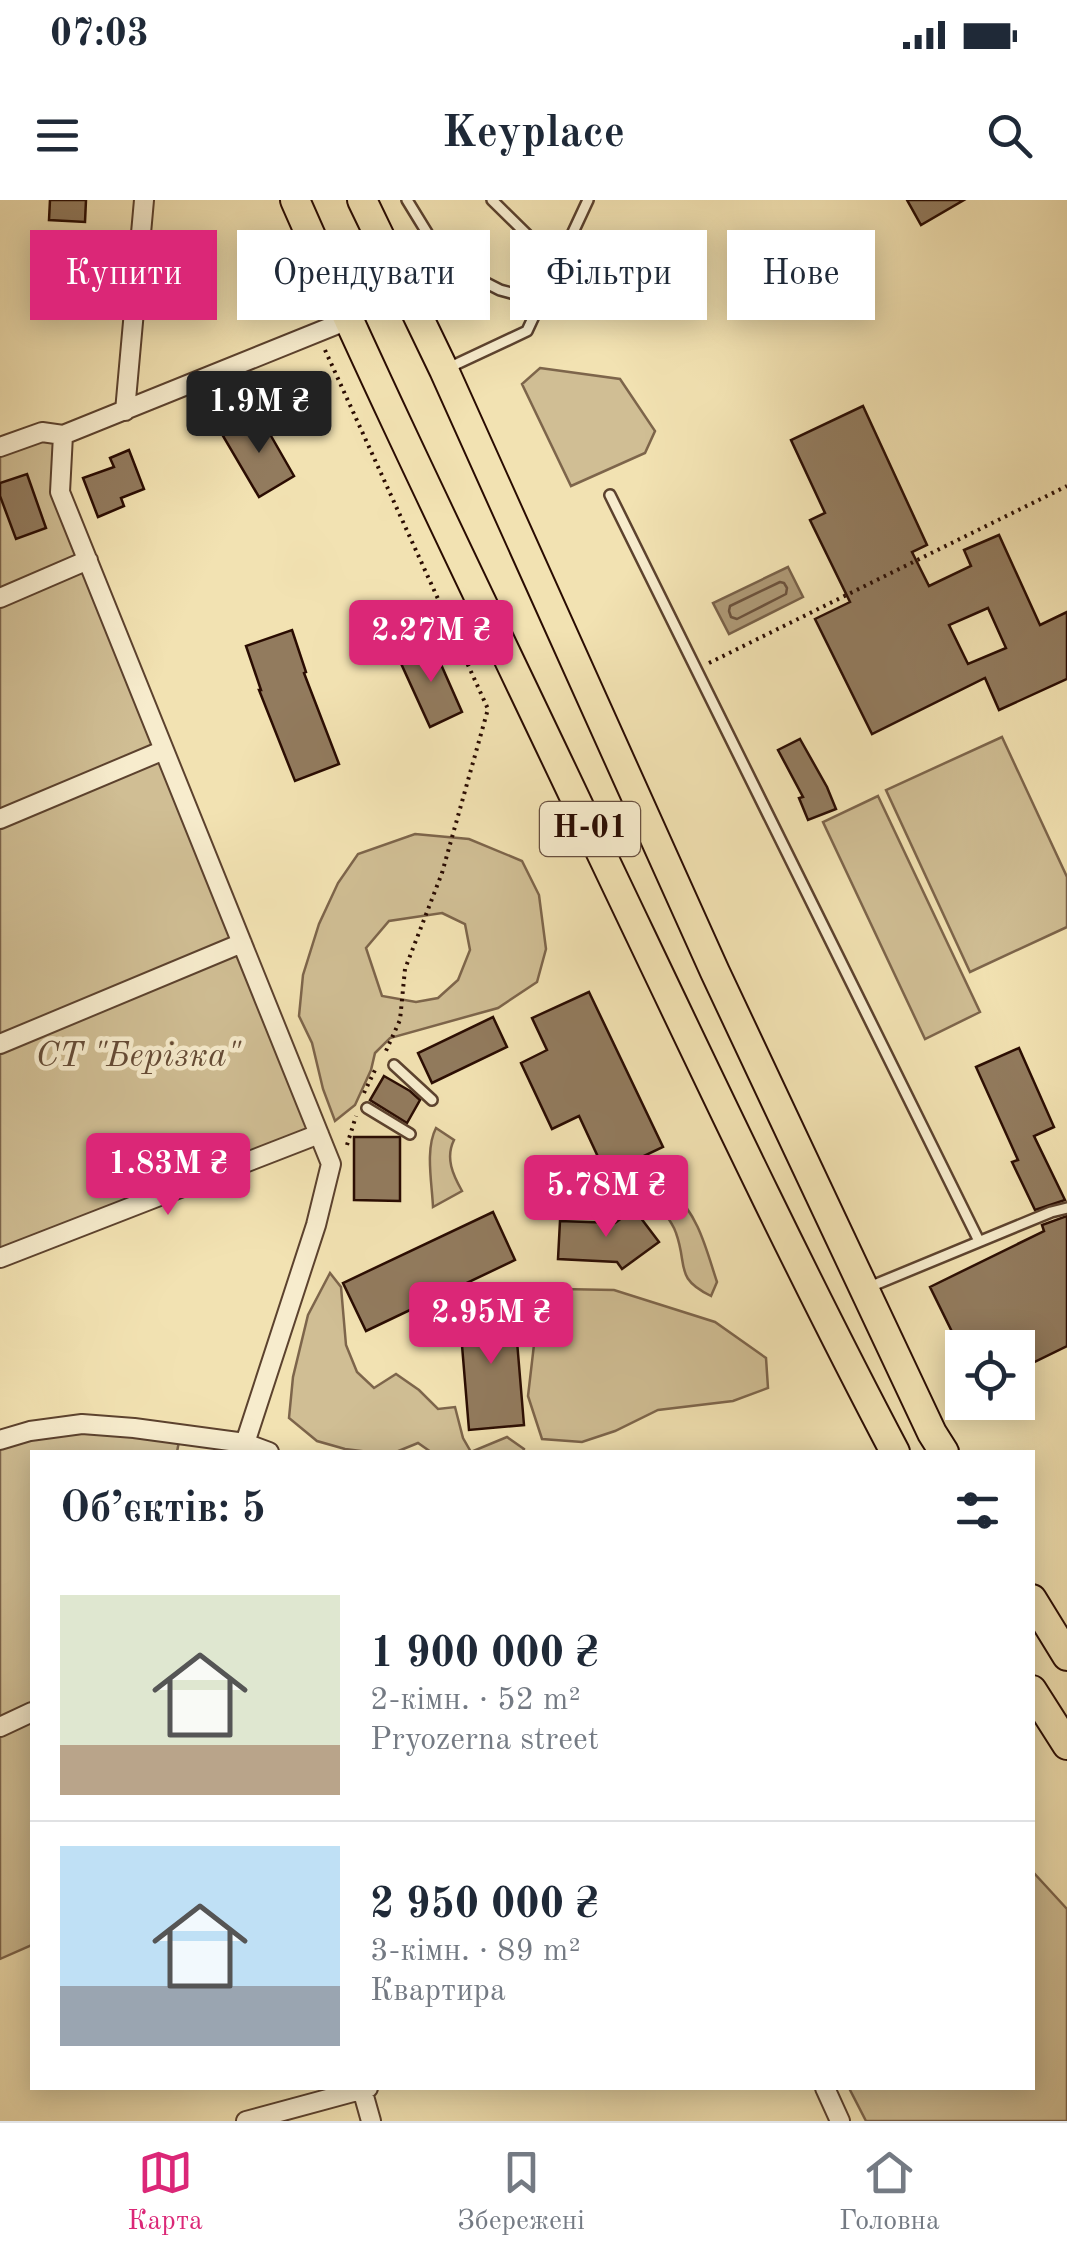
<!DOCTYPE html>
<html lang="uk">
<meta charset="utf-8">
<style>
body{margin:0;font-family:"Old Standard TT",serif;background:#f2f2f3;color:#1f2937;height:100vh;display:flex;flex-direction:column;font-size:38px;white-space:nowrap}
*{box-sizing:border-box;margin:0}
p{font-size:32px;color:#747a83}
.icon{flex:none;width:55px;height:55px;fill:none;stroke:currentColor;stroke-width:2;stroke-linecap:round;stroke-linejoin:round}
.map{position:relative;flex:1;overflow:hidden}
.panel{position:absolute;left:30px;top:1250px;width:1005px;height:640px;display:flex;flex-direction:column;background:#fff;border-radius:0px;box-shadow:0 5px 25px #0003}
.panel>*{flex:none}
.top-card{position:absolute;left:30px;top:30px;width:1008px;height:90px;display:flex;gap:20px}
.buttons{position:absolute;left:945px;top:1130px;display:grid;gap:20px}
.buttons a{display:grid;place-items:center;width:90px;height:90px;border-radius:0px;background:#fff;box-shadow:0 5px 25px #0003;font-size:50px}
.price{position:absolute;translate:-50% -85px;padding:0 22px;border-radius:10px;background:#db2777;color:#fff;font-size:32px;line-height:65px;filter:drop-shadow(0 2px 5px #0008)}
.price::after{content:'';position:absolute;left:50%;top:60px;width:30px;height:22px;margin-left:-15px;background:inherit;clip-path:polygon(0 0,100% 0,50% 100%)}
.price.active{background:#222;color:#fff}
ul{padding:0;list-style:none}
li{display:flex;align-items:center;gap:30px;height:250px;padding:0 30px}
li+li{border-top:2px solid #e0e1e3}
li span{display:grid;place-items:center;flex:none;width:280px;height:200px;border-radius:0px;color:#555}
li>.icon{margin-inline-start:auto}
span .icon{width:120px;height:120px;fill:#fffc;stroke-width:1}
li b{font-size:42px}
h2{display:flex;justify-content:space-between;align-items:center;height:120px;padding:0 30px;font-size:42px}
.pill{padding:0 35px;border-radius:0px;background:#fff;box-shadow:0 5px 25px #0003;font-size:35px;line-height:90px}
.pill.active{background:#db2777;color:#fff}
.status{display:flex;justify-content:space-between;align-items:center;height:70px;padding:0 50px;background:#fff;direction:ltr}
.status svg{height:28px;fill:currentColor}
header{display:flex;justify-content:space-between;align-items:center;height:130px;padding:0 30px;background:#fff;font-size:45px;font-weight:700}
.menu{display:flex;justify-content:space-around;align-items:center;height:140px;border-top:2px solid #e0e1e3;background:#fff;font-size:28px;color:#747a83}
.menu a{display:grid;justify-items:center;gap:5px}
.menu .active{color:#db2777}
.map>svg:first-child{display:block}
.green{fill:#d0be94;stroke:#7d654b;stroke-width:2.5;fill-rule:evenodd}
.water{fill:#ae9976;stroke:#796148;stroke-width:2.5}
.lines{fill:none;stroke-linecap:round;stroke-linejoin:round}
.shore{stroke:#6c523c;stroke-width:2.5}
.building{fill:#927b5e;stroke:#2a0c02;stroke-width:2.5;fill-rule:evenodd}
.lane-casing{stroke:#5c422e;stroke-width:14}
.street-casing{stroke:#5c422e;stroke-width:22}
.primary-casing{stroke:#2a0c02;stroke-width:32}
.path{stroke:#2a0c02;stroke-width:4;stroke-dasharray:2.5 5;stroke-linecap:butt}
.lane{stroke:#f7eccd;stroke-width:9}
.street{stroke:#f7eccd;stroke-width:18}
.primary{stroke:#f2e2b2;stroke-width:28}
.labels{text-anchor:middle;dominant-baseline:central;stroke-width:9;stroke-linejoin:round;paint-order:stroke}
.shield{fill:#f7eccd;stroke:#684f3f;stroke-width:2.5}
.shield-label{font-size:32px;font-weight:bold;fill:#2a0c02}
.park-label{font-size:35px;font-style:italic;fill:#644a35;stroke:#f7eccd}
</style>
<div class="status"><b>07:03</b><svg viewBox="0 0 49 12"><path d="M0 12V9h3v3zM5 12V6h3v6zM10 12V3h3v9zM15 12V0h3v12zM26 1h20v11H26zM47 4h2v5h-2z"/></svg></div>
<header><svg class="icon" aria-label="menu" viewBox="0 0 24 24"><path d="M4 6h16M4 12h16M4 18h16"/></svg>Keyplace<svg class="icon" aria-label="search" viewBox="0 0 24 24"><circle cx="10" cy="10" r="6"/><path d="M15 15l6 6"/></svg></header>
<div class="map">
<svg width="1067" height="1921" viewBox="0 0 1067 1921">
<rect width="100%" height="100%" fill="#f2e2b2"/>
<filter id="stains"><feTurbulence type="fractalNoise" baseFrequency=".002" numOctaves="4"/><feColorMatrix values="0 0 0 0 .2 0 0 0 0 .09 0 0 0 0 .02 0 0 0 .5 -.17"/></filter>
<radialGradient id="worn" r=".72"><stop offset=".6" stop-color="#630" stop-opacity="0"/><stop offset="1" stop-color="#630" stop-opacity=".3"/></radialGradient>
<path class="green" d="M540,168L620,179L655,231L645,253L571,286L522,184Z
M63,235L60,292L319,934L0,1062V247Z
M1002,537L1067,677V727L970,772L886,590Z
M878,596L980,812L925,839L823,622Z
M415,634L469,639L522,661L539,695L546,749L537,782L498,808L390,838L375,853L371,870L355,905L335,921L323,889L312,843L299,816L303,775L319,724L338,683L358,654ZM442,713L465,724L470,750L458,780L438,798L416,802L382,796L366,748L389,721Z
M436,928L454,940C445,958 453,975 462,991L433,1007C432,983 425,949 436,928Z
M672,991C699,1016 706,1049 717,1082L711,1096C674,1078 688,1066 676,1033C673,1023 664,1013 658,1004Z
M330,1073L341,1087L346,1145L357,1172L374,1188L396,1174L419,1190L438,1209L455,1207L463,1238L471,1252L507,1237L524,1249L523,1252H431L418,1243L396,1252H369L345,1249L317,1241L289,1218L293,1177L308,1115Z
M561,1089L614,1090L715,1122L766,1158L768,1188L733,1201L658,1210L615,1231L582,1242L542,1239L528,1196L535,1136Z
M30,1231L180,1236L177,1252H32V1745L0,1759V1240Z
M1033,1672L1067,1709V1921H866L849,1888H1032Z"/>
<path class="water" d="M788,367L803,397L729,434L713,403Z"/>
<g class="lines">
<path class="shore" d="M780,382L784,383L787,388L786,394L737,419L731,417L729,411L730,406Z"/>
</g>
<path class="building" d="M50,0H86L85,22L49,20Z
M907,0H964L921,25Z
M863,206L927,345L912,352L929,386L971,366L964,350L999,335L1040,425L1067,412V479L999,510L985,478L872,534L815,419L850,402L810,320L825,313L791,240ZM988,408L1006,448L968,464L949,425Z
M259,215L294,276L259,297L223,236Z
M129,250L144,289L121,298L124,306L98,317L83,278L114,267L110,258Z
M27,274L46,328L16,339L0,296V283Z
M292,430L306,472L304,473L339,564L295,581L259,490H261L246,446Z
M432,444L462,512L430,527L399,459Z
M800,539L827,587L836,609L808,620L799,598L803,597L778,550Z
M589,792L663,947L606,974L579,916L552,929L521,863L547,850L532,818Z
M493,817L507,847L432,883L418,853Z
M1019,848L1054,927L1034,936L1065,1000L1035,1010L1012,962L1018,960L976,867Z
M384,876L410,891L420,900L407,923L370,900Z
M354,937H400V1001L354,1000Z
M634,1009L659,1042L622,1069L617,1062L558,1059L560,1021L615,1023Z
M493,1012L515,1060L366,1131L343,1083Z
M1067,1016V1146L1018,1170V1148H960L930,1087L1044,1031L1042,1025Z
M514,1105L524,1225L469,1230L459,1109Z"/>
<g class="lines">
<g class="lane-casing">
<path id="lane" d="M407,0L445,62L500,90L541,101
M492,0L558,65
M446,169L527,131L588,0
M610,295L979,1041
M394,865L432,900
M367,908L410,934
M867,1088L1051,1012L1067,1008"/>
</g>
<g class="street-casing">
<path id="street" d="M125,211L144,0
M63,235L60,292L331,964L316,1025L245,1243
M0,247L42,232L63,235L348,120
M0,398L88,360
M0,619L164,550
M0,844L242,743
M0,1058L319,934
M0,1240L30,1231L82,1224L134,1228L245,1243L269,1252
M0,1527L32,1512
M825,1888L840,1921
M362,1889L371,1921
M246,1921L368,1888"/>
</g>
<g class="primary-casing">
<path id="primary" d="M295,0C386,207 486,410 583,615C685,828 785,1043 895,1252
M362,0L444,170L715,772L932,1233L944,1252
M1032,1399L1067,1456
M1032,1490L1067,1545"/>
</g>
<path class="path" d="M325,150L488,509L442,673L405,769L400,820L385,853
M709,463L1067,286
M364,893L377,866
M347,945L356,916"/>
<use href="#lane" class="lane"/>
<use href="#street" class="street"/>
<use href="#primary" class="primary"/>
</g>
<g class="labels">
<rect class="shield" x="540" y="602" width="100" height="54" rx="8"/>
<g class="shield-label">
<text x="590" y="629">Н-01</text>
</g>
<g class="park-label">
<text x="138" y="856">СТ "Берізка"</text>
</g>
</g>
<rect width="100%" height="100%" filter="url(#stains)"/>
<rect width="100%" height="100%" fill="url(#worn)"/>
</svg>
<div class="buttons">
<a><svg class="icon" aria-label="locate" viewBox="0 0 24 24"><circle cx="12" cy="12" r="6"/><path d="M12 2v4M12 18v4M2 12h4M18 12h4"/></svg></a>
</div>
<b class="price active" style="left:259px;top:256px">1.9M ₴</b>
<b class="price" style="left:431px;top:485px">2.27M ₴</b>
<b class="price" style="left:168px;top:1018px">1.83M ₴</b>
<b class="price" style="left:606px;top:1040px">5.78M ₴</b>
<b class="price" style="left:491px;top:1167px">2.95M ₴</b>
<div class="top-card">
<a class="pill active">Купити</a>
<a class="pill">Орендувати</a>
<a class="pill">Фільтри</a>
<a class="pill">Нове</a>
</div>
<section class="panel">
<h2>Об’єктів: 5<svg class="icon" aria-label="filters" viewBox="0 0 24 24"><path d="M4 7h16M4 17h16"/><circle cx="9" cy="7" r="2"/><circle cx="15" cy="17" r="2"/></svg></h2>
<ul>
<li><span style="background:linear-gradient(#dfe7d0 75%,#b9a48a 0)"><svg class="icon" aria-label="home" viewBox="0 0 24 24"><path d="M3 11l9-7 9 7M6 9v11h12V9"/></svg></span><div><b>1 900 000 ₴</b><p>2-кімн. · 52 m²</p><p>Pryozerna street</p></div></li>
<li><span style="background:linear-gradient(#bfe0f5 70%,#9aa5b1 0)"><svg class="icon" aria-label="home" viewBox="0 0 24 24"><path d="M3 11l9-7 9 7M6 9v11h12V9"/></svg></span><div><b>2 950 000 ₴</b><p>3-кімн. · 89 m²</p><p>Квартира</p></div></li>
</ul>
</section>
</div>
<nav class="menu">
<a class="active"><svg class="icon" aria-label="map" viewBox="0 0 24 24"><path d="M3 6l6-2 6 2 6-2v14l-6 2-6-2-6 2zM9 4v14M15 6v14"/></svg>Карта</a>
<a><svg class="icon" aria-label="saved" viewBox="0 0 24 24"><path d="M7 4h10v16l-5-4-5 4z"/></svg>Збережені</a>
<a><svg class="icon" aria-label="home" viewBox="0 0 24 24"><path d="M3 11l9-7 9 7M6 9v11h12V9"/></svg>Головна</a>
</nav>
